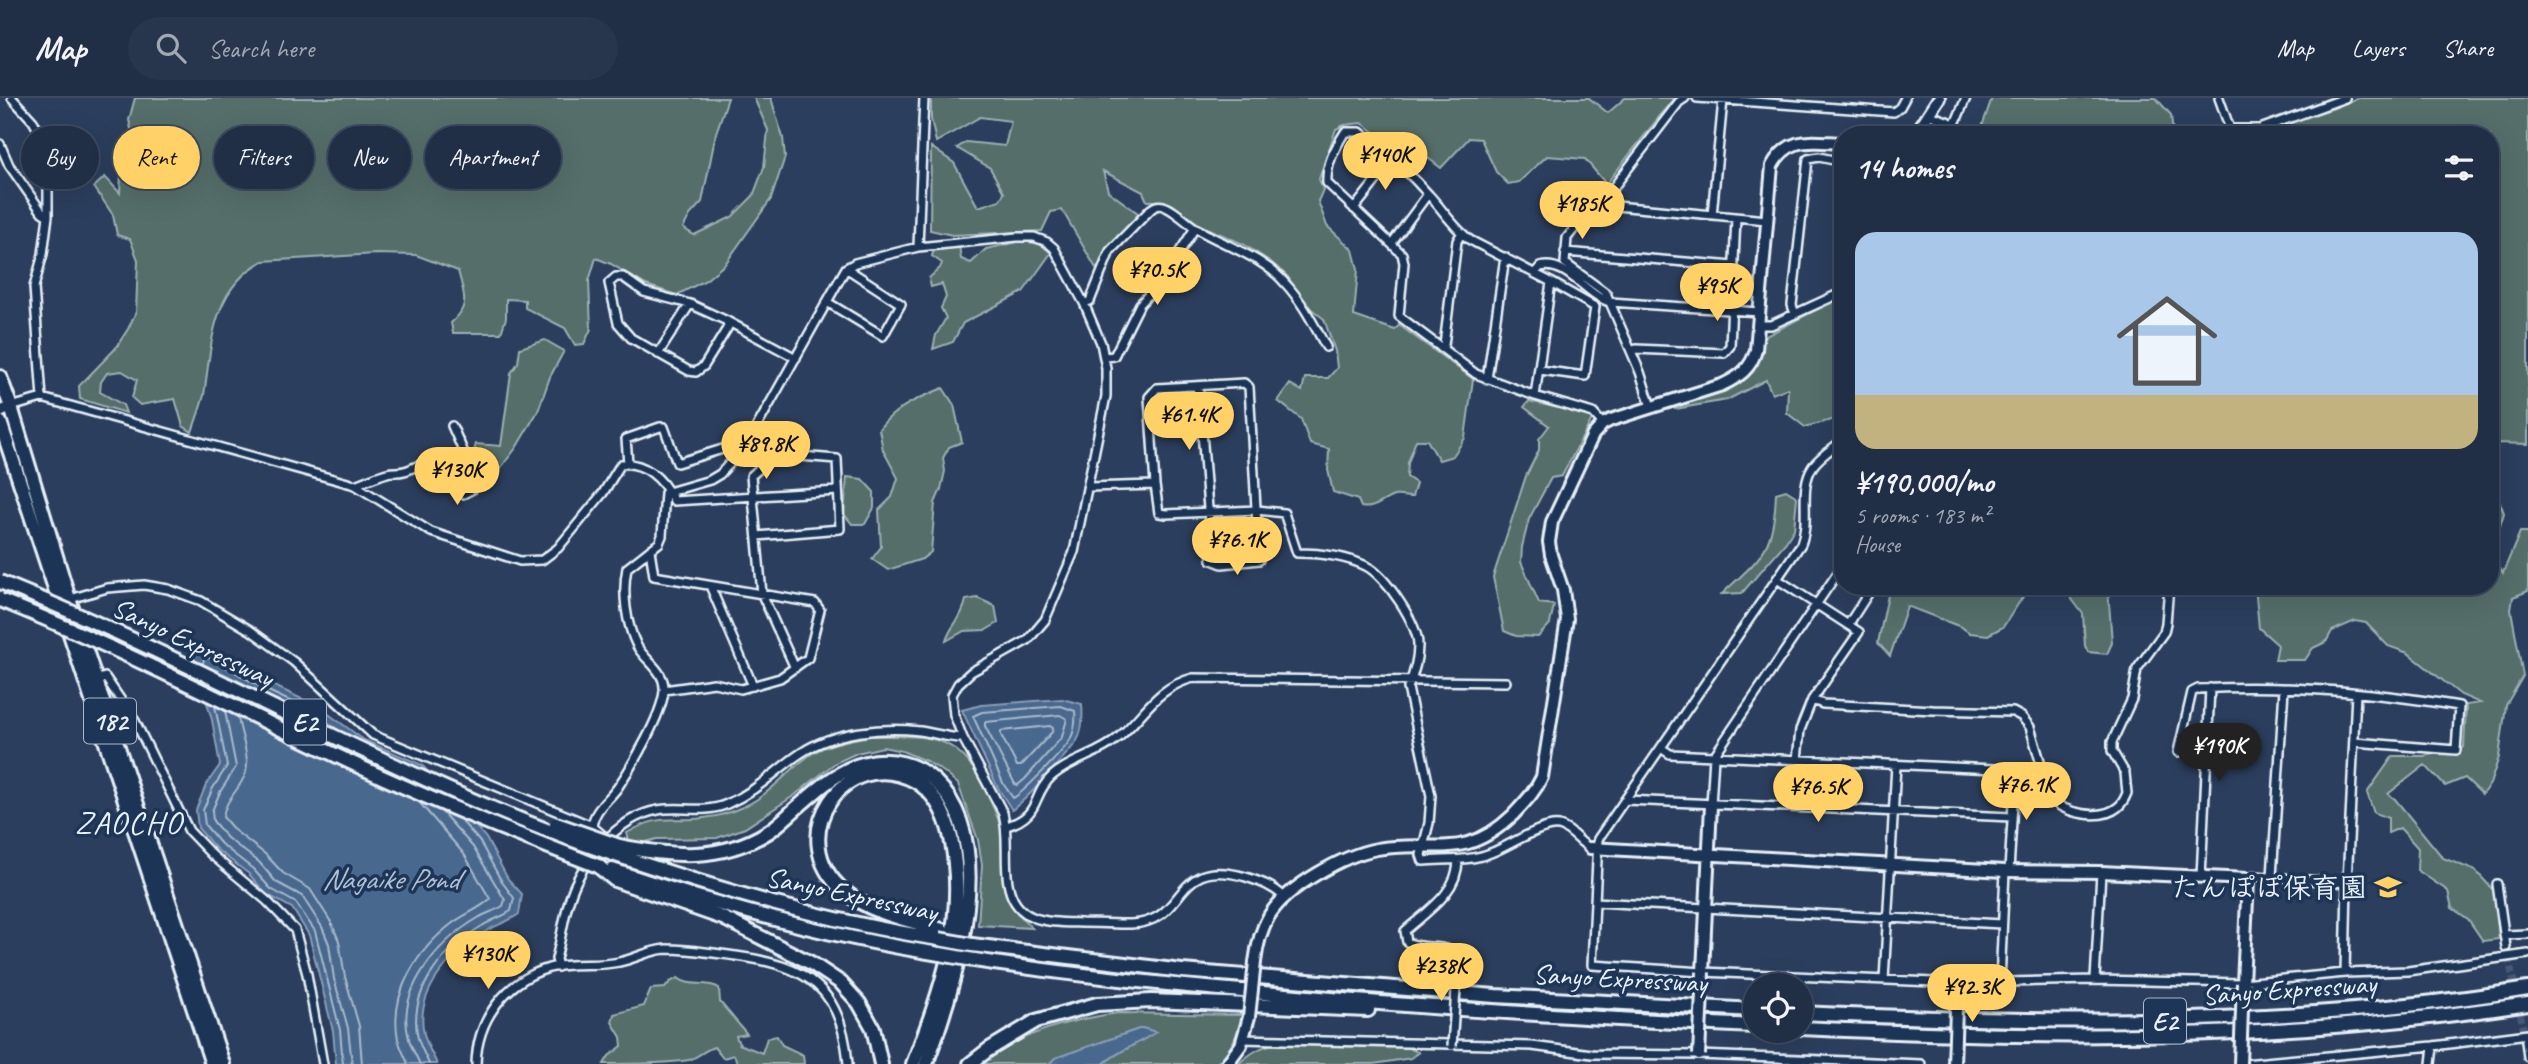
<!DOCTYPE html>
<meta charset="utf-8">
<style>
body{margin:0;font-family:Caveat,"Klee One",sans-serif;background:#28364d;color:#f1f3f6;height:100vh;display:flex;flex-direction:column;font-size:26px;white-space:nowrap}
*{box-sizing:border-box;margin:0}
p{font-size:23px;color:#a2a8b3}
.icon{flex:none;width:38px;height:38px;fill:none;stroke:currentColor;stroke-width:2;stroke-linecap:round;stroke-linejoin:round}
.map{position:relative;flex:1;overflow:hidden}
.side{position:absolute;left:1834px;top:28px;width:665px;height:469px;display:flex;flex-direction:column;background:#202e46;border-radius:28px;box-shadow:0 7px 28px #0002,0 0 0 2px #3d4a5f}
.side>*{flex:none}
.top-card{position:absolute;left:21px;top:28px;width:665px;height:63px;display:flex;gap:14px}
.buttons{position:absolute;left:1743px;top:875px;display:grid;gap:14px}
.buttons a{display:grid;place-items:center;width:70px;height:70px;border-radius:50%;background:#202e46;box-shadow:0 7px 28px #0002,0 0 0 2px #3d4a5f;font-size:35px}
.price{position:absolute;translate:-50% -60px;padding:0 16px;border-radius:24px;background:#ffd166;color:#111;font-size:23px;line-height:46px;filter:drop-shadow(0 2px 4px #0008)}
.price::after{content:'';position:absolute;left:50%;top:42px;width:21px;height:16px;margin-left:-10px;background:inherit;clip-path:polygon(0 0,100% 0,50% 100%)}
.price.selected{background:#222;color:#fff}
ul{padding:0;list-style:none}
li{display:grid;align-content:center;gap:14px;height:371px;padding:0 21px}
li+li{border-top:2px solid #3d4a5f}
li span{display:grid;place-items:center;height:217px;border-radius:21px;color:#555}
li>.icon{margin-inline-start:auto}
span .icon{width:126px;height:126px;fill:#fffc;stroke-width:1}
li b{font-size:30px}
h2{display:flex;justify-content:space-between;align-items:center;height:84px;padding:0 21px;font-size:30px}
.chip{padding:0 24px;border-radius:32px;background:#202e46;box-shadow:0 7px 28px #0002,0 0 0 2px #3d4a5f;font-size:24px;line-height:63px}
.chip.selected{background:#ffd166;color:#111}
header{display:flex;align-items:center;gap:42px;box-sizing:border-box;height:98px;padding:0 35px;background:#202e46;border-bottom:2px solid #3d4a5f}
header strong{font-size:33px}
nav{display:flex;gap:38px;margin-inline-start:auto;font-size:24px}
.search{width:490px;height:63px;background:#28364d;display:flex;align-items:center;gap:18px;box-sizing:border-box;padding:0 24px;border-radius:38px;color:#a2a8b3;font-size:26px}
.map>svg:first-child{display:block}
.green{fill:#556e6a;stroke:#9eb0b1;stroke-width:2}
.water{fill:#48678d;stroke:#889eb8;stroke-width:2}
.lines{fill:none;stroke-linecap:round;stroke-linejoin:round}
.shore{stroke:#a8bacd;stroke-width:2}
.street-tunnel{stroke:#475974;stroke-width:7;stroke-dasharray:7 3.5;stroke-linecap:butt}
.street-casing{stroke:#e8f1f8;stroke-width:12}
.secondary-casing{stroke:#e8f1f8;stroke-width:16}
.highway-casing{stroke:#e8f1f8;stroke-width:18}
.street{stroke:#1d3557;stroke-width:7}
.secondary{stroke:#1d3557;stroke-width:10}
.highway{stroke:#1d3557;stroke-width:12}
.street-bridge-casing{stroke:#e8f1f8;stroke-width:12;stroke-linecap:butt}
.secondary-bridge-casing{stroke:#e8f1f8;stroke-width:16;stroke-linecap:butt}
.highway-bridge-casing{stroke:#e8f1f8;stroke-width:18;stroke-linecap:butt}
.street-bridge{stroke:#1d3557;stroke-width:7}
.secondary-bridge{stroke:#1d3557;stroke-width:10}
.highway-bridge{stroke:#1d3557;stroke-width:12}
.labels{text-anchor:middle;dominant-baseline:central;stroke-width:7;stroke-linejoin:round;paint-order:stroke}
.shield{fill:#1d3557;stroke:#abb9c8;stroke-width:2}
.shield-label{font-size:26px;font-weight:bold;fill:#e8f1f8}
.street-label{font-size:28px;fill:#e8f1f8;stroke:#1d3557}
.poi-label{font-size:28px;font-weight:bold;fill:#e8f1f8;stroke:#1d3557;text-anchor:end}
.water-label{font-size:30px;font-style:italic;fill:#b0c1d3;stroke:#1d3557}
.quarter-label{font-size:32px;letter-spacing:2px;fill:#e8f1f8;stroke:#1d3557}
</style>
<header>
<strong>Map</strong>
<div class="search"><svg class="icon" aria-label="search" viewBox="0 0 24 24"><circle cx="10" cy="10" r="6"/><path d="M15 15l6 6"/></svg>Search here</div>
<nav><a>Map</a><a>Layers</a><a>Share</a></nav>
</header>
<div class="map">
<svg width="2528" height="966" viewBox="0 0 2528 966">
<rect width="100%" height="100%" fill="#2b3e5d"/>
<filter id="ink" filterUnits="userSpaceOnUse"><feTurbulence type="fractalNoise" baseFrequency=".0143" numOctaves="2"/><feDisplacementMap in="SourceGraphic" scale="14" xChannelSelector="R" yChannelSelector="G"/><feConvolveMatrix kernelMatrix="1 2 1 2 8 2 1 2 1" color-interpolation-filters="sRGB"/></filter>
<g filter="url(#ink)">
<path class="green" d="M135,0H728L716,35L702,104L690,117L683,130L694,137L732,119L753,98L764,69L768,32L754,0H771L783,40L785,59L771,101L725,166L706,182L677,197L646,187L611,166L596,160L589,183L591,231L584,246L575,247L565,230L525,210V202L506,201V220L501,235H453L451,225C471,208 464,196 458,173L416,157L376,156L263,163C211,191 212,246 204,297C201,309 196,322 192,334L183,328L175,301L140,307L132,300L137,282L122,273L107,275L101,284L100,294L123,307L126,315L80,301L79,288L115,251L128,231L136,214L138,162L130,141L117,137L113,117L94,89L105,79L120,95L121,76L130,59L133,40L129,22Z
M931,0H1589L1608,15L1625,0H1674L1606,86L1585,61L1547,58L1519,84L1508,86L1496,74L1481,41L1469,40L1441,70L1411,47L1398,51L1362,25L1344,27L1336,31L1319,81L1323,92L1318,103L1327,128L1353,152L1358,171L1354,218L1395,232L1399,227L1473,281L1465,340L1453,358L1439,362L1427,342H1416L1408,365L1407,379L1416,385L1412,399C1407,399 1399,397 1394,398C1382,402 1375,412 1361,409L1358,402L1333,394L1328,372L1329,351L1310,346L1301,321L1278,303L1290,286L1302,293L1305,280H1328L1337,270L1335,253L1324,221L1304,205L1288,179L1271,164L1243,146L1200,127L1164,103H1147L1143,94L1103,73L1108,93L1139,116L1109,148L1097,172L1062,112L1051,114L1042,133L952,137L930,132L931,49L954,65L978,109L1000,102L1004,95L990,70L957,50L966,44L1005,48L1011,23L980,19L936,44L931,21Z
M1992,0H2156L2171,17L2173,37H1979Z
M2357,0H2528V346L2493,345L2495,391L2504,415L2498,434L2492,433L2490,445V37H2249L2334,10Z
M1022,143L1040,146L1051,155L1023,194L963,225L953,244L933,251L936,237L946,220L941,210L946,199L942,186L931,189L929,180L940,170L942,165L932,158L934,152L959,148L961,161L971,165L986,151Z
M1835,202H1843V319L1805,329L1787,315L1788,290L1772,296L1766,282L1727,302L1675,311L1674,307C1713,294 1761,291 1762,240Z
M545,242L564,253L550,279L538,313L516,350L490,384L479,383L472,360L476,346L501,348L511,275L518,265L520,250Z
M943,290L954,307L962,344L949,349L943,360L945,373L941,391L935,405L931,454L922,461L888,472L872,461L881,449L879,412L892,399L898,380L883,352L879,331C895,309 919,300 943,290Z
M1529,303L1588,317L1592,321L1562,378L1551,380L1529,421L1522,449L1521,464L1539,505L1554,507L1550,526L1538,539L1516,538L1504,533L1493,479L1526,378L1539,352V341L1549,328L1524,309Z
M847,379L862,381L874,394V410L865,426H852L844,416Z
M1786,392L1797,399L1794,431L1786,444L1742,495L1722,496C1762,458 1774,453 1776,395Z
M2520,434H2528V493L2513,499L2511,512L2523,578L2506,607L2499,659L2490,686L2482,696L2465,680L2445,688L2425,667L2388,696L2395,701L2443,760L2476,773L2495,794L2499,841L2483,843L2468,821L2452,810L2448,793L2417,772L2418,750L2400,730L2388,735V720L2374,715L2367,695L2393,658H2424L2464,649L2466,607L2480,605L2461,597L2408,555L2388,548L2366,525L2355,523L2332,533L2326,544L2313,550L2305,562H2275L2278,547L2259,530L2255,488H2490V456L2503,475Z
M1883,488H2030L2003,529L1988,537L1970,535L1961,529L1907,508L1890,558L1878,545L1888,497Z
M2062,488H2132L2108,490L2112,545L2107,556L2088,554L2085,548L2083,516Z
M977,500L995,508L998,525L986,532L964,533L946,543C951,526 962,522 966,502Z
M869,638C926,638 959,633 985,692C991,705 999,718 1001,732C1006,781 991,791 1032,830L978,827L982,767L978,742L958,686L944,674L926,663L902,653L883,649L857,655L835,665L795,697L745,730L717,740L657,741L642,745L629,743L627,735C664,713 674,726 710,719C720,718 731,714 740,710C769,699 787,672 813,655C829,645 850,642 869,638Z
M678,880C690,890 706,882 719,890L720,904L747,936L736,938L739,946L762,955L767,940L777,938L782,947L803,957L804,966H738L734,957L723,960L714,949C705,952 697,959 689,962C663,966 631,966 604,966L609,958L622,948L621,939L612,924L614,916L644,908L651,891L665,890L670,884Z
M1118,915L1242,917C1238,938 1232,950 1216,966H1103C1119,952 1138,947 1155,934L1142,930L1055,960L1049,966H982C1022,934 1069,922 1118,915Z
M1277,945L1404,948L1418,954L1411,960L1374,966H1238C1251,955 1261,948 1277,945Z"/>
<path class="water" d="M213,552L266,584L319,609L364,642L422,667L486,740L508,781L522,796L519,816C508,824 496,827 485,834C452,854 414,894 424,936C426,946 433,957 437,966H336L333,933L309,837L292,810L266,796L249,776L216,751L198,730L196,712L206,687L220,667L212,622L192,553Z
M1062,601L1082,606C1085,645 1074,646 1051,673C1039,687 1027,700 1012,712L998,690L962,612L981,607Z
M1142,930L1156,934C1138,946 1119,952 1103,966H1049L1055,960Z"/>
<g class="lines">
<path class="shore" d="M203,566L204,560H211L262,590L315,615L338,632
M215,608L227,668L213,690L203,712L205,727L221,746L253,771L271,791L296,805L315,833L340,932L343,966
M1061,608L1075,613C1076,623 1075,631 1071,640C1067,650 1021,697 1013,700L1004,687L973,618L982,614Z
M225,613L236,669L220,694L212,713L213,723L227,740L259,764L276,784L302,798L322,829L329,846L334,881L348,930L352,966
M1060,617L1067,621L1062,639L1025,681L1018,687L1015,686L985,628V624Z
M238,619C240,635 250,658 246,674C241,691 225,701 223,719L234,732L265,756L283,775L310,791L331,824L339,843L345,879L359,928L362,966
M1050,628L1053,630L1052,634L1021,668H1017L1001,637V633Z
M408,966C405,958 400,949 398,941C389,894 418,851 454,824C465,816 481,810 490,801L464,756L419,704
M420,966C416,958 411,949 409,941C395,892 439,843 478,820C486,815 495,813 503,808L505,802L473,749L442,714
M429,966C425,956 418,946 417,935C410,890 445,850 482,828C491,822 502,819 511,813L514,800L502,784L480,744L460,721"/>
<path class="street-tunnel" d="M2506,849L2516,894
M2518,906L2526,942"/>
<g class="street-casing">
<path id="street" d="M12,0L33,23L41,37L48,65V118L43,156L34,189L42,300
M1697,0L1894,14L1900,9L1905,0
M2219,0L2230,31H2260L2345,0
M1930,17L1955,26L1966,0
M0,46L9,67L42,114L48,118
M1354,111L1393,61
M1605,112L1606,99L1679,4L1685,0
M1712,117L1723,2
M1392,145L1428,96
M918,149L924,0
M1565,154L1734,168
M1535,175L1540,169C1567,162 1586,198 1610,204L1759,214
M1840,194L1843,165
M827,204L883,238L901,206L846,170
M1084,205L1090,203L1110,153L1151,111C1156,107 1160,106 1166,109C1177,114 1186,124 1197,131C1226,148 1263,159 1285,185C1302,203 1314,227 1326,249
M1795,216L1792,207L1808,61L1819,59L1843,64
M727,223L728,229L704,268L696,274L689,273L631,240L618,225L609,185L616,179H623L644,194L690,206L727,223L796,260
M1758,227H1771L1843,194
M1441,250L1444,247L1457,143L1461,136
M1631,253L1636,251L1724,255L1730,248L1736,120
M658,256L690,206
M1105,259L1114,258L1140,206L1160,184L1195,130
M1540,272L1585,278L1595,209L1551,184L1470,142C1454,130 1443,112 1429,97C1409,74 1385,53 1360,34H1345C1335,50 1326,66 1327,85L1402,156L1404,165L1399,218L1476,276L1535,298L1593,315L1603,326
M1487,281L1505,159
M1535,298L1551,184
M11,309L42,300L355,387L431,434L520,463L542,462L558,450L603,395L621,366C646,364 663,382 674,403L838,393
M1651,309L1640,274L1606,195L1565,165L1567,140L1584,118L1616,108L1767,122
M1843,342C1833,350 1820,358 1813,368C1798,390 1811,421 1801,446L1598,741L1592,867L1703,874L1957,885L2095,882L2243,885L2345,875L2408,873L2528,856
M628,365L626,341L660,329H664L677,365L739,346L746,348
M355,387C366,383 376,378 387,375C393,373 398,375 404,373C415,371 424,360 436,368C448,376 449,390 463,396L473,391L477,384L452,328
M1155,387L1149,299L1157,290L1244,285L1249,289L1259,462L1222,466L1212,462L1199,295L1196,288
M1088,389L1155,387L1159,415L1166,416L1257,412L1284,415L1297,455C1319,455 1345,458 1366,468C1385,477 1419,527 1418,548C1418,561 1413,578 1408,590L1431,698L1429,725L1421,757L1423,763C1446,761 1470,764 1493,754C1509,748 1543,725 1559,728C1572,731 1579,745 1590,750
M757,438L840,431L837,361L787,357L769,362L751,378L762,496L763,499L795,570
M650,452L654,478L815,505L820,512L808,560L780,580L741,591L714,585L664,592
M1777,481L1859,534L1812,602L1800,632L1797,662
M712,488L711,490L753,588
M67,502L107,490L144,487L168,491L201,503L250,532L294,564L373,637L592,728
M1848,527L1873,488
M95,582L105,579L135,623L189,733L212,757L267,803L295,832L307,876L323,966
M1812,602L1823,606L1933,612L2013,614L2022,619L2030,629L2051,700C2064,716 2101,723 2118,709C2122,706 2125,700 2127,695L2125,675L2112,653V644L2132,601L2137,571L2164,534L2166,525L2169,488
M1661,650L1670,656L1714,658L2015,672L2009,773
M2178,654L2192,594L2198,591C2285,586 2374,594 2459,608L2456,652L2354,644
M1626,702L2012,719
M1711,707L1714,658L1843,467
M1007,728C1042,717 1031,697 1052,678C1071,661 1099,657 1118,640C1145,617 1155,590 1193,580L1506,584
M605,739L592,728C594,711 609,702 618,689C632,668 662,617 664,593C666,573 645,563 637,548C626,526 622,494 627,470L659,445L662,438L665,395L710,382L720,376L746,348L846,170L855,165L918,149L1017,139H1034L1047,144L1054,150L1084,205L1101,245L1106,270V298L1074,454L1045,522L1028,542L971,574L958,586L952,597L954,617L963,640L1003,715C1009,738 1004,762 1008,785C1015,826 1049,824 1082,825C1098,825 1114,826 1131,826C1190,824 1170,757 1246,779C1261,784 1273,788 1284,799
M1458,762C1458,795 1426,814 1405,833L1407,844C1422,852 1443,846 1457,856L1458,864
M2201,779L2210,590
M2272,779L2284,591
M2248,781L2255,778L2347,785
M2497,786L2506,849
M1595,804L2002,826
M2504,837L2528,836
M558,869L556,861C561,842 563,822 569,803C580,765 617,719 658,712C681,708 705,716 727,706C759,692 774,673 801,655C834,633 883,629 920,633C935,635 948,640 963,640
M2345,875L2347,785L2356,595
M1884,882L1896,667
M2095,882L2101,774
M2000,884L2005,773
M1243,941L1532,948L1592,956L1699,957L1921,966
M2526,943L2528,959
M476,966C477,921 506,883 549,870C572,864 597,869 619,864C635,861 649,852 666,851C690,851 713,855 736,858C808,868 842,890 848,966
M2244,966L2433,948L2528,936
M2431,966L2433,948"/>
</g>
<g class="secondary-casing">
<path id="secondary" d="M1915,37L1939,0
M0,314L11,309
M1590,750L2005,773L2101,774L2248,781L2243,885
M1255,864C1257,848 1260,833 1269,818C1286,789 1344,757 1377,751C1435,741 1463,765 1513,717C1525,704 1535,694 1542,679L1567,521L1563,492L1551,457L1549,444L1552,424L1593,337L1603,326L1611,322L1722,287C1739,279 1751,271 1756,252L1772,68C1789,37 1812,44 1843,45
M1703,874L1711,707
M1227,966L1241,947L1249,919"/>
</g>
<g class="highway-casing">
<path id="highway" d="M0,279L11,309L69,501L223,966
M0,324L212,966
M619,748C671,758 720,764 768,734C779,727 789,716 800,707C819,690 840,671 866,665C891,659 917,666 935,683C1002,746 953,894 926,966
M613,756C720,792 828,824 939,841
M598,768L615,782L723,820L811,865L841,885L859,905L873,930L881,966
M612,772C719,808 828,839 940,856
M972,847L1182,873L1495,898L1755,912
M968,861C1063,876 1158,886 1253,894C1420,910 1588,920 1755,928
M1801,915C2044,926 2287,930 2528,891
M1801,930C2044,942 2287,943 2528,906
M913,966C941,893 968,819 951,740C946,718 936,695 915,683C845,645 781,740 844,793C868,814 911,823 942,832
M970,966L988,952L1036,923L1097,906L1151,903L1368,912"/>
</g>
<use href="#street" class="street"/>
<use href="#secondary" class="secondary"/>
<use href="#highway" class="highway"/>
<g class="street-bridge-casing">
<path id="street-bridge" d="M1452,948L1458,864"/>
</g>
<g class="secondary-bridge-casing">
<path id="secondary-bridge" d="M1249,919L1255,864
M1699,957L1703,874
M1954,966L1957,885
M2240,966L2243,885"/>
</g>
<g class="highway-bridge-casing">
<path id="highway-bridge" d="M0,484C208,567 401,685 613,756
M0,502C130,554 254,620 382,679C453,711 525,740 598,768
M556,726L619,748
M939,841L972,847
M940,856L968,861"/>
</g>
<use href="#street-bridge" class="street-bridge"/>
<use href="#secondary-bridge" class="secondary-bridge"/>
<use href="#highway-bridge" class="highway-bridge"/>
</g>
</g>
<defs>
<g id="school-bare" transform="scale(2.1)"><path d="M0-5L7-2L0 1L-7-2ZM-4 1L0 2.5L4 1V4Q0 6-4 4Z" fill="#ffd166" stroke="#1d3557" stroke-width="2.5" paint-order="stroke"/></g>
</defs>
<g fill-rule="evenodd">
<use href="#school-bare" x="2388" y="789"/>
</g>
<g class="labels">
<g class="shield">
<rect x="84" y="600.5" width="52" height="45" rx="5"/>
<rect x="284" y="601.5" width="42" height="45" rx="5"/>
<rect x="2144" y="900.5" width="42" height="45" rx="5"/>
</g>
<g class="shield-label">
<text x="110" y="623">182</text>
<text x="305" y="624">E2</text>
<text x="2165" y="923">E2</text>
</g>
<g class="street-label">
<text transform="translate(193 544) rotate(25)">Sanyo Expressway</text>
<text transform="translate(852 796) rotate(12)">Sanyo Expressway</text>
<text transform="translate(1620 880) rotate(3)">Sanyo Expressway</text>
<text transform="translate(2289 891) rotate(-4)">Sanyo Expressway</text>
</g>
<g class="poi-label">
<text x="2367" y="789">たんぽぽ保育園</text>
</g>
<g class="water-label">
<text x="390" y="781">Nagaike Pond</text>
</g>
<g class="quarter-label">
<text x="129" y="724">ZAOCHO</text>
</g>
</g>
</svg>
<div class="buttons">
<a><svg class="icon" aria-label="locate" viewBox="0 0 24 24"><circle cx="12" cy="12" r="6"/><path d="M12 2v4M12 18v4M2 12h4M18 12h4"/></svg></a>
</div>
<b class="price" style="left:1385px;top:94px">¥140K</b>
<b class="price" style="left:1582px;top:143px">¥185K</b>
<b class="price" style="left:1157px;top:209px">¥70.5K</b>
<b class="price" style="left:1717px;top:225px">¥95K</b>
<b class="price" style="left:1189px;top:354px">¥61.4K</b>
<b class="price" style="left:766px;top:383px">¥89.8K</b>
<b class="price" style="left:457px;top:409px">¥130K</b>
<b class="price" style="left:1237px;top:479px">¥76.1K</b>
<b class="price selected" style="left:2219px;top:685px">¥190K</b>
<b class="price" style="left:2026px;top:724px">¥76.1K</b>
<b class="price" style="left:1818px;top:726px">¥76.5K</b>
<b class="price" style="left:488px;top:893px">¥130K</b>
<b class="price" style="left:1441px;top:905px">¥238K</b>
<b class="price" style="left:1972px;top:926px">¥92.3K</b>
<div class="top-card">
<a class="chip">Buy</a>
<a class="chip selected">Rent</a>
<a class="chip">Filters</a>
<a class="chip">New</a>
<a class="chip">Apartment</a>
</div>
<section class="side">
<h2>14 homes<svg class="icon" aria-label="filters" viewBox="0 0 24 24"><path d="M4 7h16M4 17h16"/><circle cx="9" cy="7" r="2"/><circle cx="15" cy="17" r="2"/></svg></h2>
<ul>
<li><span style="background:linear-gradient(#a9c7e8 75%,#c2b280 0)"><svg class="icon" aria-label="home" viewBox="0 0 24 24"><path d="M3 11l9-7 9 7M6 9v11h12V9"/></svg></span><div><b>¥190,000/mo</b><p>5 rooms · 183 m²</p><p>House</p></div></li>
</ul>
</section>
</div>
